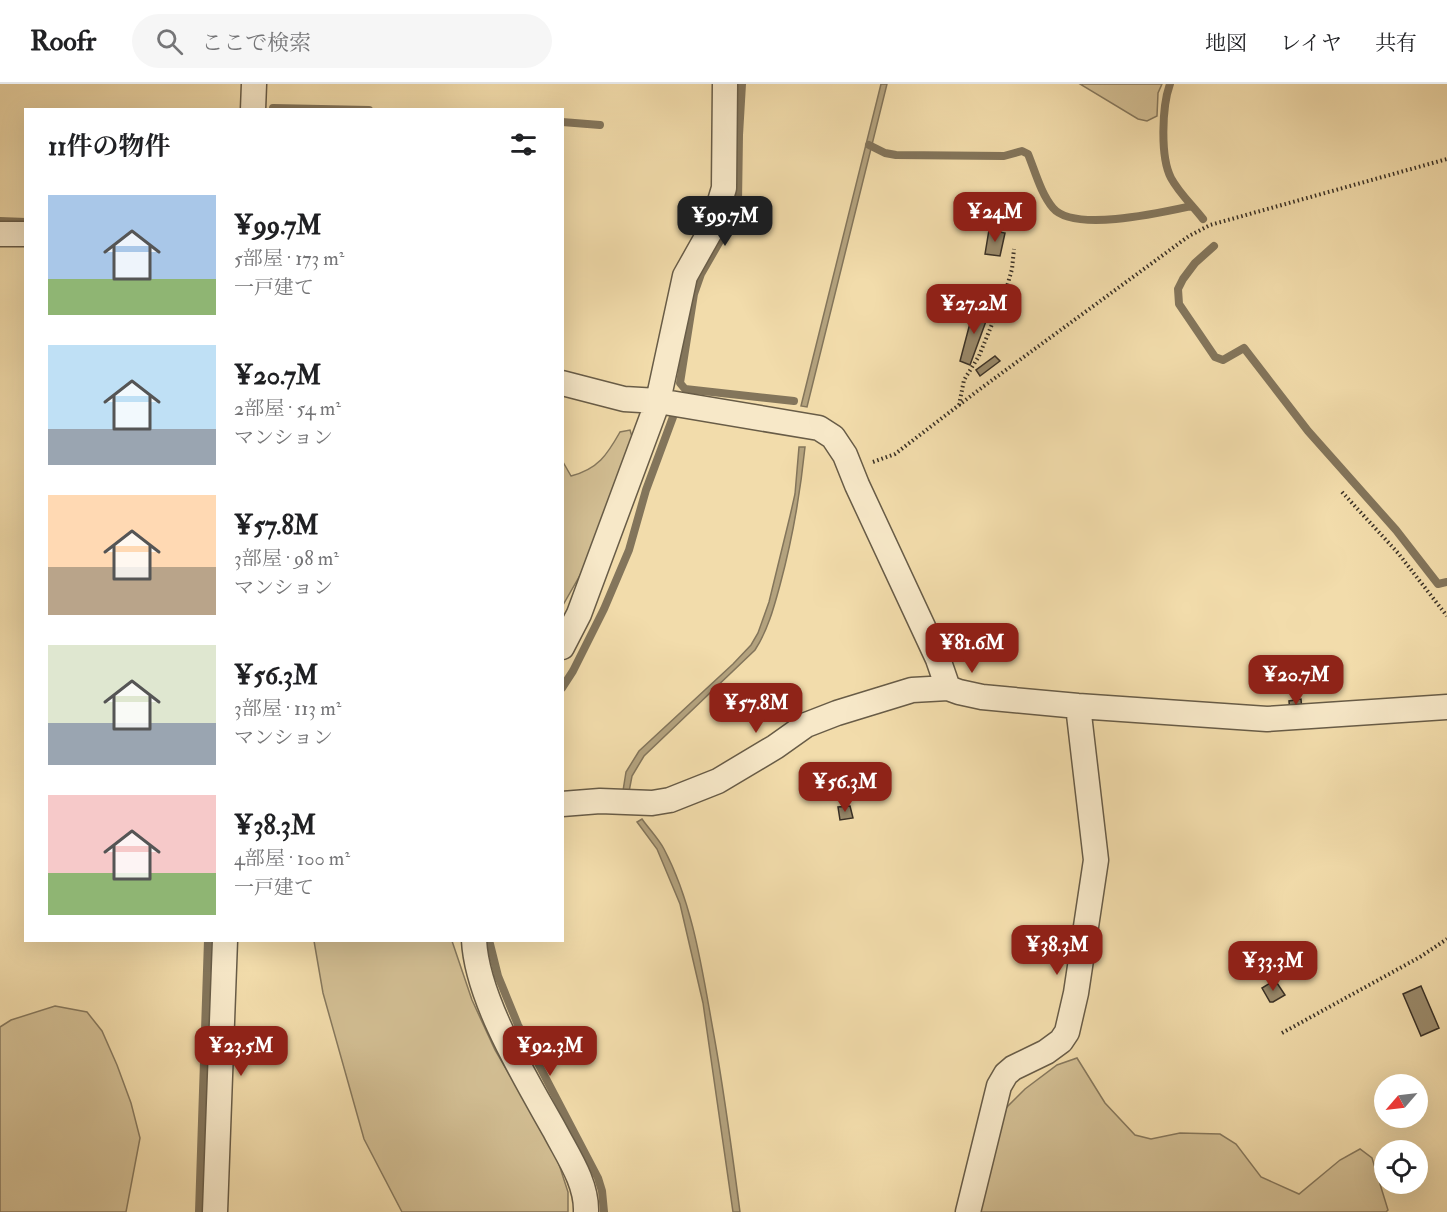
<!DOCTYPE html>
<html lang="ja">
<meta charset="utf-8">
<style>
body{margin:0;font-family:"IM FELL Double Pica","Noto Serif JP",serif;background:#f6f6f6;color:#202124;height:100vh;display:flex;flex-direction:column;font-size:22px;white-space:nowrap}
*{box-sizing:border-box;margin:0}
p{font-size:20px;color:#757577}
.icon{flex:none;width:33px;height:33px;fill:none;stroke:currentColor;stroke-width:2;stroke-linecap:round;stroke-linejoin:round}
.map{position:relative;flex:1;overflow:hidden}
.drawer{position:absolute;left:24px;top:24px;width:540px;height:834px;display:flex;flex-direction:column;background:#fff;border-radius:0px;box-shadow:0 6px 24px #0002}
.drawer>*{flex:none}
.needle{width:39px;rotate:242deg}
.buttons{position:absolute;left:1374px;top:990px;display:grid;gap:12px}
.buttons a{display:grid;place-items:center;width:54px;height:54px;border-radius:50%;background:#fff;box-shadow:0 6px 24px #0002;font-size:30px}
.price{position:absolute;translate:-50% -51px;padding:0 14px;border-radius:12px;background:#8f2418;color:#fff;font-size:20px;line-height:39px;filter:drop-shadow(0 2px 3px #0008)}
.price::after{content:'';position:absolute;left:50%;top:36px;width:18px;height:14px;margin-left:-9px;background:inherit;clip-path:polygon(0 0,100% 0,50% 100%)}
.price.on{background:#222;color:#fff}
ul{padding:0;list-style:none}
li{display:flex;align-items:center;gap:18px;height:150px;padding:0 24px}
li span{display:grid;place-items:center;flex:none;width:168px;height:120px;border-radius:0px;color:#555}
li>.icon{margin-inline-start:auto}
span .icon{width:72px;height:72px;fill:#fffc;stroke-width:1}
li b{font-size:26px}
h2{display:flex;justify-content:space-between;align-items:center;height:72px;padding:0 24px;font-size:26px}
header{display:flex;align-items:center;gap:36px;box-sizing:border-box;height:84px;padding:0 30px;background:#fff;border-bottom:2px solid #e0e0e0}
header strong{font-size:28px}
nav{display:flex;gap:33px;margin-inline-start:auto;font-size:21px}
.search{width:420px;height:54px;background:#f6f6f6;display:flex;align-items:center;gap:15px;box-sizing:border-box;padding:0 21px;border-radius:33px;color:#757577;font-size:22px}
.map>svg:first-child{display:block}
.green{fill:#d3bf94;stroke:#86785d;stroke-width:1.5}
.water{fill:#b3a27e;stroke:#83755b;stroke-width:1.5}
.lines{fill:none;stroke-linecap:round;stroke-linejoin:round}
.stream{stroke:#83755b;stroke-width:8}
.building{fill:#9a8a6b;stroke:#3a3126;stroke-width:1.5}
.street-casing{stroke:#685c47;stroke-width:27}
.path{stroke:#3a3126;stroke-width:4;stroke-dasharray:1.5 3;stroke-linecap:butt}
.street{stroke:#f7e8c8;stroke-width:24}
</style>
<header>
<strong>Roofr</strong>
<div class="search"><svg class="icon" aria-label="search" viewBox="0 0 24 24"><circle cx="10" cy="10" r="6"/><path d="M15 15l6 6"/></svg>ここで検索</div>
<nav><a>地図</a><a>レイヤ</a><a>共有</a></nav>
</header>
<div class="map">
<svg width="1447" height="1128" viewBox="0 0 1447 1128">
<rect width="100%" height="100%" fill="#f2dcab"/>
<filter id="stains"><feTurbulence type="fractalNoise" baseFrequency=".00333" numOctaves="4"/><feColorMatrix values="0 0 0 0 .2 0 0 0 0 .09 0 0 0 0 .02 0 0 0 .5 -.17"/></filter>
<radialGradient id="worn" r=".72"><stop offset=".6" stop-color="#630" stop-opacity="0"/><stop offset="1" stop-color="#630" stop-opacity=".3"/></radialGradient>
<path class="green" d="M1080,0H1162L1158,9L1157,32L1147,37L1138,35Z
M630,346L633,356L587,479L563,521V378L571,392C598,385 607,371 620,348Z
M314,857H452L472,916L495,966L555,1068L568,1108V1128H402L364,1055L323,909Z
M55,922L87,928L102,947L117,981L131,1019L140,1054L126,1128H0V943L11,936Z
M1077,974L1105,1019L1135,1051L1151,1055L1180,1049L1220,1050L1236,1060L1261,1093L1299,1110L1340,1076L1360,1065L1372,1074L1388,1126L1386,1128H980L1005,1025L1025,1005L1057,981Z"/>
<path class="water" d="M881,0H887L807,323L801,322Z
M799,363H805C800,412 793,453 780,501C774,523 768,546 755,566L644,672L632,692L628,713H622L626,688L639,667L733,580L751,561L758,549L769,518L790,432L795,410Z
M642,735C649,745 658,754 664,765C693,820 702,885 713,946C724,1006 732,1067 740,1128H733L703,919L680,820L657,765L637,738Z"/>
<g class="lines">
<path class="stream" d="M742,0L739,51L738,118L720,157L701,190L694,210L680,299L685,305L794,317
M1170,0C1162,22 1160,73 1171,94C1179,109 1193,122 1203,135
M273,24L369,26
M562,38L600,41
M869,61L885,69L896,71L1004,72L1022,67L1028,70C1035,87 1041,110 1053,124C1074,149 1164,128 1192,122
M0,137L26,138
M1214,162L1195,179L1183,195L1178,205L1179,220L1215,273L1223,276L1244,264L1308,347L1396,446L1438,500L1447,498
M562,604L573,587L604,525L629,466L646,406L673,333
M489,856L498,892L518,941L598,1094L602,1107L604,1128
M199,1128L208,856"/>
</g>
<path class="building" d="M989,146L1005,149L1000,172L985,170Z
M974,224L989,229L970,281L960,277Z
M995,272L1000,277L980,292L976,286Z
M1301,615L1302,627L1290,629L1289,617Z
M850,722L853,734L840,736L838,723Z
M1275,896L1285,911L1273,918H1270L1262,904Z
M1421,902L1439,944L1421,952L1403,910Z"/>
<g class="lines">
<g class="street-casing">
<path id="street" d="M253,26L254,0
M0,150H26
M562,299L624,315L658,317L819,344L833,353L845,371L857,401L938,575L948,604L959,608L982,613L1078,622L1267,635L1447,623
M562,563L579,530L658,317L685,192L712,144L724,104L725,0
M562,720L600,717L652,719L670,716L718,697L775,663L806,641L837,629L912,606L948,604
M474,856C477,916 526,995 555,1047C568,1072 587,1099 586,1128
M215,1128L225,856
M968,1128L999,1002L1006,990L1013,984L1046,968L1061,957L1067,948L1076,909L1096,776L1078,622"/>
</g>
<path class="path" d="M959,321L964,296L979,272L1006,206L1012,185L1014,165
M873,378L895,370L980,305L1189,152L1210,141L1447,75
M1342,408L1398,469L1447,532
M1282,949L1420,873L1447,855"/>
<use href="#street" class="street"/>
</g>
<rect width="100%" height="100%" filter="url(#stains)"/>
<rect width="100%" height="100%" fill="url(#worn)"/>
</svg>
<div class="buttons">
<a><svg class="needle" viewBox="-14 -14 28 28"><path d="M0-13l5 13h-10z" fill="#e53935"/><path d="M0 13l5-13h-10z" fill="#757577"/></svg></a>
<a><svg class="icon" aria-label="locate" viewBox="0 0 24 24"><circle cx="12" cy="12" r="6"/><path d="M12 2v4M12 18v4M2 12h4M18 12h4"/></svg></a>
</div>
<b class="price" style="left:995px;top:159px">¥24M</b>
<b class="price on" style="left:725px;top:163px">¥99.7M</b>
<b class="price" style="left:974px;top:251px">¥27.2M</b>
<b class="price" style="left:972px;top:590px">¥81.6M</b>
<b class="price" style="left:1296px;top:622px">¥20.7M</b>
<b class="price" style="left:756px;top:650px">¥57.8M</b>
<b class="price" style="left:845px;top:729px">¥56.3M</b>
<b class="price" style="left:1057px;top:892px">¥38.3M</b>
<b class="price" style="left:1273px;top:908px">¥33.3M</b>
<b class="price" style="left:241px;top:993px">¥23.5M</b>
<b class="price" style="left:550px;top:993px">¥92.3M</b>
<section class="drawer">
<h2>11件の物件<svg class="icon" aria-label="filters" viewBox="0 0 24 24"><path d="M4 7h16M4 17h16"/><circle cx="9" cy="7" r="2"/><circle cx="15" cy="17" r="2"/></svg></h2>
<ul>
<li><span style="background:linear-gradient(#a9c7e8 70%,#8fb573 0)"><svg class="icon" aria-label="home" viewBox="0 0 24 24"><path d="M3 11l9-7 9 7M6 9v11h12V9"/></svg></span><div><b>¥99.7M</b><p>5部屋 · 173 m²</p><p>一戸建て</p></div></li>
<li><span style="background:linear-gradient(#bfe0f5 70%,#9aa5b1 0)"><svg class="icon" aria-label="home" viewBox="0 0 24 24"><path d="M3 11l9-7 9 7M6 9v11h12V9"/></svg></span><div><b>¥20.7M</b><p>2部屋 · 54 m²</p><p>マンション</p></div></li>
<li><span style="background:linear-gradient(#ffd9b3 60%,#b9a48a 0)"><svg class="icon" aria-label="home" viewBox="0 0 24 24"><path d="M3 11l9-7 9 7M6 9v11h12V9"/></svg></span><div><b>¥57.8M</b><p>3部屋 · 98 m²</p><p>マンション</p></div></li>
<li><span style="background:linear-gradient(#dfe7d0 65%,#9aa5b1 0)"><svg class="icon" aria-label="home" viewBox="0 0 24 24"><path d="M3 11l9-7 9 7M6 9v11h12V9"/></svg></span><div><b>¥56.3M</b><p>3部屋 · 113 m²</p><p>マンション</p></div></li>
<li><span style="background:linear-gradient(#f6c9c9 65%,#8fb573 0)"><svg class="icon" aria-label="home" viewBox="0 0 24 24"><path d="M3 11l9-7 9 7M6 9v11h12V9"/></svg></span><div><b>¥38.3M</b><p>4部屋 · 100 m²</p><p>一戸建て</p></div></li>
</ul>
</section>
</div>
